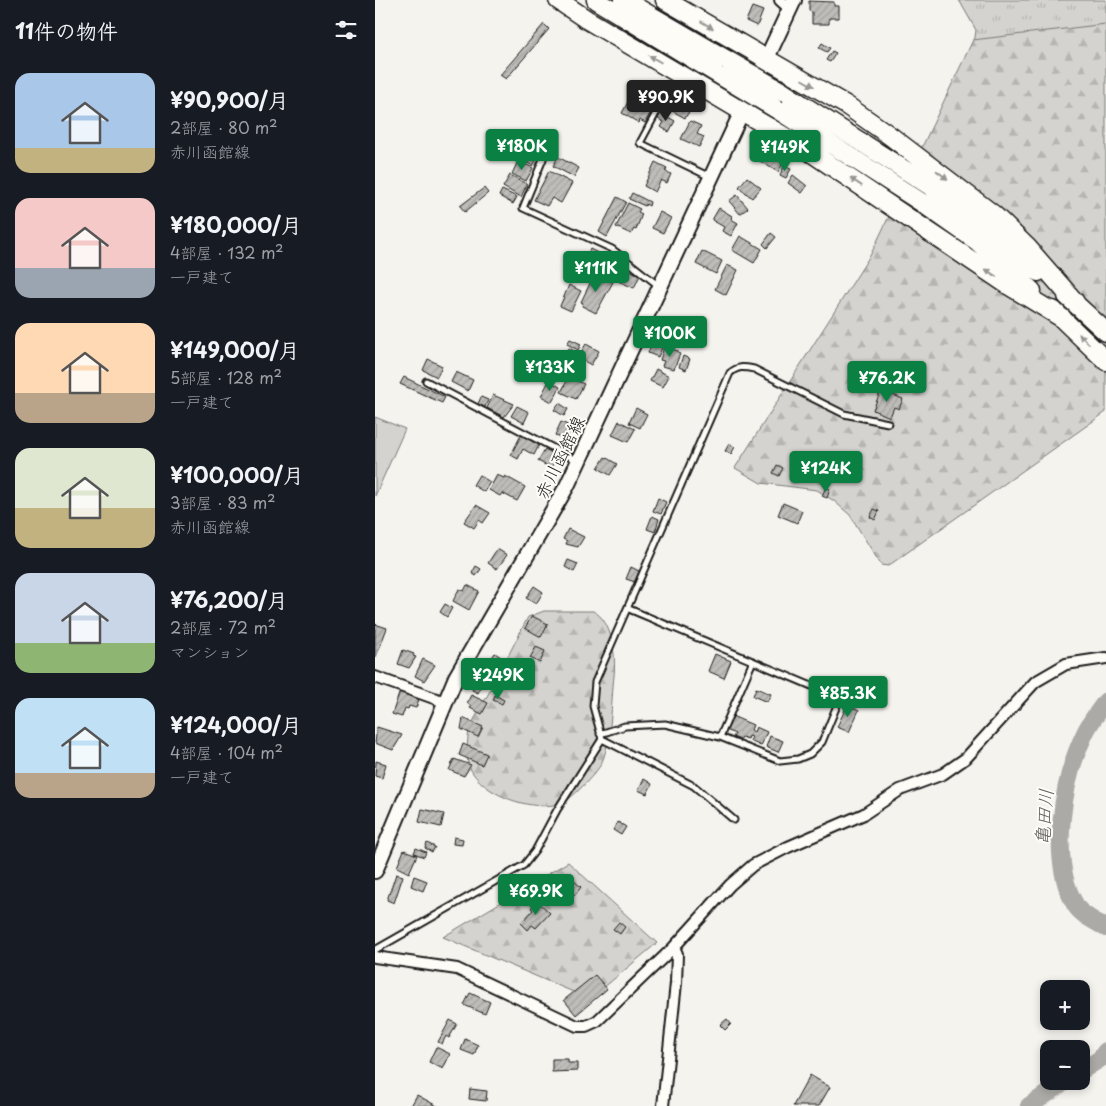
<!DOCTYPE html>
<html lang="ja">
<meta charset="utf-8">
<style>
body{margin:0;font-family:"Playpen Sans","Klee One",sans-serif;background:#242831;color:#f1f3f6;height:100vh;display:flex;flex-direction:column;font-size:19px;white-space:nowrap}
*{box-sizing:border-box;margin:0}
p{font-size:16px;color:#9ea1a6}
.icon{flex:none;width:28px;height:28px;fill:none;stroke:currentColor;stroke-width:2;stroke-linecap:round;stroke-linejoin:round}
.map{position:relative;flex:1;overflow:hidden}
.sheet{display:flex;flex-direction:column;background:#171b24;width:375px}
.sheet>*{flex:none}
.controls{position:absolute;left:665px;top:980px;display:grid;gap:10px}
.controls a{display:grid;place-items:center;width:50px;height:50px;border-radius:10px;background:#171b24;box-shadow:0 2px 8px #0003;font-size:25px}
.price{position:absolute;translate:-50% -42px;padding:0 11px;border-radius:5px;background:#0b8043;color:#fff;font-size:16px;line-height:32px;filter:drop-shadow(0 1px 2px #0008)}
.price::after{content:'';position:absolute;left:50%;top:30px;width:15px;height:11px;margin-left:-8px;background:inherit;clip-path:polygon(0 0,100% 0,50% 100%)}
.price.selected{background:#222;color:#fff}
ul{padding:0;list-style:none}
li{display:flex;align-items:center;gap:15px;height:125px;padding:0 15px}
li span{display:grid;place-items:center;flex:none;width:140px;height:100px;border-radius:15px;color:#555}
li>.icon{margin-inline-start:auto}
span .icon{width:60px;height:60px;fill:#fffc;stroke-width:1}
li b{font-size:21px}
h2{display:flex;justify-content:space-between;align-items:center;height:60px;padding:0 15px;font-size:21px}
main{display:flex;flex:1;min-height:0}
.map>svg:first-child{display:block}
.grass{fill:url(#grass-tufts);stroke:#787876}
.forest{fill:url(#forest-firs);stroke:#787876}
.garden{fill:#d4d3cf;stroke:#787876}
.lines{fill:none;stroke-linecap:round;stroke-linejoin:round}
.river{stroke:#abaaa6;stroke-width:18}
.building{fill:url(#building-hatch);stroke:#1c1c1c}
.service-casing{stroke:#1c1c1c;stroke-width:9}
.minor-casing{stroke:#1c1c1c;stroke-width:14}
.secondary-casing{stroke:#1c1c1c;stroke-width:18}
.motorway-casing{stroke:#1c1c1c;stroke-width:21}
.service{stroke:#fdfcf7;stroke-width:5}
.minor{stroke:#fdfcf7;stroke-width:10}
.secondary{stroke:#fdfcf7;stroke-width:14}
.motorway{stroke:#fdfcf7;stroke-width:18}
.motorway-bridge-casing{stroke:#1c1c1c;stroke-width:21;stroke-linecap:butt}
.motorway-bridge{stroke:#fdfcf7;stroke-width:18}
.oneway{fill:#989794}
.labels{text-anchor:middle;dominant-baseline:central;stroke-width:4;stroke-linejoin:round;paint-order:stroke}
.street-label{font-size:18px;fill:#1c1c1c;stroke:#fdfcf7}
.water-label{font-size:19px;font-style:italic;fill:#5c5c5a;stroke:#fdfcf7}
</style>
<main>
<section class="sheet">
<h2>11件の物件<svg class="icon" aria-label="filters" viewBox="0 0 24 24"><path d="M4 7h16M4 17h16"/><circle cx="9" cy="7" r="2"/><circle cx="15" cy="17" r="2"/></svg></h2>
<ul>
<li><span style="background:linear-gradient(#a9c7e8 75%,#c2b280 0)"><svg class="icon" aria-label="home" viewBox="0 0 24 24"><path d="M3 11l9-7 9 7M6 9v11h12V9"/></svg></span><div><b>¥90,900/月</b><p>2部屋 · 80 m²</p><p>赤川函館線</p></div></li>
<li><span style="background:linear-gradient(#f6c9c9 70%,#9aa5b1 0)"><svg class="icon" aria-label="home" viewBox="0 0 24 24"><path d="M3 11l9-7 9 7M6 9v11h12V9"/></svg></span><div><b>¥180,000/月</b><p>4部屋 · 132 m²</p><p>一戸建て</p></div></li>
<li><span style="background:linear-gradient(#ffd9b3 70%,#b9a48a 0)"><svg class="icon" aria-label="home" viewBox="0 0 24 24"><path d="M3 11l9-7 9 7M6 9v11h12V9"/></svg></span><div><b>¥149,000/月</b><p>5部屋 · 128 m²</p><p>一戸建て</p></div></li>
<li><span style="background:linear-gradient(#dfe7d0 60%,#c2b280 0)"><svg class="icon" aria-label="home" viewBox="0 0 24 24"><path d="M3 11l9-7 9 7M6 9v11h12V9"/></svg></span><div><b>¥100,000/月</b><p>3部屋 · 83 m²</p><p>赤川函館線</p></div></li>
<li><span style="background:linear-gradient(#c9d6e8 70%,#8fb573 0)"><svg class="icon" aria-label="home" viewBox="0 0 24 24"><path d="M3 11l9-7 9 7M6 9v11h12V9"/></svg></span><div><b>¥76,200/月</b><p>2部屋 · 72 m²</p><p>マンション</p></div></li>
<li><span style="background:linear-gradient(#bfe0f5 75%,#b9a48a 0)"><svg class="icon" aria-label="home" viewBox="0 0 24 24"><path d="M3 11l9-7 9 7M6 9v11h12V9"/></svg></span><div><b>¥124,000/月</b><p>4部屋 · 104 m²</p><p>一戸建て</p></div></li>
</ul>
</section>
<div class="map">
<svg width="731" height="1106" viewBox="0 0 731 1106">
<defs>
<pattern id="grass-tufts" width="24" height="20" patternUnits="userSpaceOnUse" patternTransform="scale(1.25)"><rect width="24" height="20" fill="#d4d3cf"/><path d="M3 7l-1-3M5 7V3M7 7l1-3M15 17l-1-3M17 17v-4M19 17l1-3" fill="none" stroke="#b5b5b1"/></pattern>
<pattern id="forest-firs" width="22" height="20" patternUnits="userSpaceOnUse" patternTransform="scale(1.25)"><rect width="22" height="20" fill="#d4d3cf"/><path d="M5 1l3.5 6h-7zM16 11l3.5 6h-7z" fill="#b5b5b1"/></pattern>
<pattern id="building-hatch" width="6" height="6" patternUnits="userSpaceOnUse" patternTransform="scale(1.25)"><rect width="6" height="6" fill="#bebdba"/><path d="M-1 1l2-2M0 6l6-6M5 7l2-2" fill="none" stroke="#a3a29f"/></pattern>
</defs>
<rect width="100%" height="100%" fill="#f4f3ee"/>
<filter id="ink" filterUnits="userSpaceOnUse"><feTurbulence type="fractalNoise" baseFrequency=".02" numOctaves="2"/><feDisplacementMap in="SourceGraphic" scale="10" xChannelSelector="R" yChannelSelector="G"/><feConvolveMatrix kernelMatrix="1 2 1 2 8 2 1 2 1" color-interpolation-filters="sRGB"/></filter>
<g filter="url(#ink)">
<path class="grass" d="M584,0H731V34L595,73L601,30Z"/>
<path class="forest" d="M731,24V412L513,566L506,565L475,515L459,501L442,490L386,483L360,468L496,254L598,40Z
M169,611H218C238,621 241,657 239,676C236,701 237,744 225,766C219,775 197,799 187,803C158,813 106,795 94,766C91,760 92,739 94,732C96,722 105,711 109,702C124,674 138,646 153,617Z
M193,862L282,943L215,999L68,937Z"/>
<path class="garden" d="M0,417L30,429L0,496Z"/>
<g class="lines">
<path class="river" d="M731,701C724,711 715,722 710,733C688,778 673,860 701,906C706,915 722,922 731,928
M706,1071L725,1059L731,1051
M654,1106L691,1081"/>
</g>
<path class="building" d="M434,1L459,2V6H464V18H454V24H437V12L434,11Z
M377,7L388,11L382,26L371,21Z
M169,24L174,29L131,79L125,75Z
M447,43L455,48L452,52L444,48Z
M457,51L461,53L455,62L451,60Z
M267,82L281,89L274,104L259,96Z
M299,97L317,107L310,118L292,108Z
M254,100L276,112L270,123L265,120L264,123L247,113Z
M286,113L300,121L294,132L286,127L289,122L283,119Z
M315,121L326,126L322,134L329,137L324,147L306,139Z
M154,142L167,149L158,166L145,159Z
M387,153L395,158L396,155L409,162L403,172L383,160Z
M183,157L204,168L199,177L178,166Z
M143,161L158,168L151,181L137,174Z
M280,162L292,168L290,171L296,174L292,183L286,180L280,192L269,186Z
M409,166L416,169L411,178L405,175Z
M174,171L197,183L186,203L177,198L172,206L159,200Z
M135,175L152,184L146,197L128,187Z
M418,175L432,186L427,193L413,183Z
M372,177L386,188L377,198L364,187Z
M109,188L113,193L90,212L85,206Z
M127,190L142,197L138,204L124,196Z
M257,193L275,202L274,206L271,204L270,206L254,199Z
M362,195L373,208L365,214L354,201Z
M242,197L251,202L232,237L224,232Z
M253,203L265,209L263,212L267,214L261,230L259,229L256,234L241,227Z
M344,208L357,216L356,219L363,223L356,236L347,231L349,227L337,220Z
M285,212L296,218L288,233L277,228Z
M396,233L401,237L392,248L388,244Z
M365,236L387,249L379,263L357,250Z
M215,249L236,260L231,268L209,261Z
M327,251L347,261L341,274L321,264Z
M352,265L363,270L351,295L340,289Z
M249,268L265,275L259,288L243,281Z
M223,275L238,282L221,313L207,306L208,303L206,302L218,277L221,278Z
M194,285L206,291L196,311L185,306Z
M195,339L206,344L203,350L192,344Z
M279,339L289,343L283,357L273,353Z
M211,344L224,351L216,365L204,358L197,370L185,363L194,348L205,354Z
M289,347L303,351V353L305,354L299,369L287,366L289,361L285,360Z
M308,356L315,359L311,370L304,367Z
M53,359L67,366L62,377L48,370Z
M281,369L294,376L288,387L275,381Z
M81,372L98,380L93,391L76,382Z
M29,377L70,397L67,403L25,384Z
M194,377L209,384L201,399L186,392Z
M174,381L185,387L177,402L166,396Z
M506,390L528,399L524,409L519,407L515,417L498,410Z
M118,395L139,404L129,417L112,408Z
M106,397L113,400L110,407L103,404Z
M184,403L193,409L189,416L179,410Z
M142,406L154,412L149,423L136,416Z
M261,408L272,414L265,428L254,423Z
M244,421L260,429L253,442L237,435Z
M186,422L197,427L191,440L180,435Z
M146,435L164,445L159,455L148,449L143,459L136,455Z
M354,444L360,447L356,454L350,451Z
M170,449L182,456L176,468L163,461Z
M230,457L242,464L235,475L223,468Z
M402,465L408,468L404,476L398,473Z
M104,475L115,482L109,492L98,485Z
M122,475L129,478L130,476L150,487L142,501L127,493L125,496L114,490Z
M451,487L455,489L452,498L447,496Z
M283,498L291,502L286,514L278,511Z
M408,503L427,511L422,523L403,515Z
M101,505L115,513L108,523L104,520L99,528L89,522Z
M499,509L504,511L500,520L495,517Z
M277,516L284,519L280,532L272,529Z
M193,529L209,537L203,547L191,544L192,541L188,539Z
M122,549L132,555L122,569L113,563Z
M193,560L203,564L199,572L190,567Z
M101,566L106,569L101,576L97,573Z
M256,567L264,571L260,582L251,579Z
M92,585L104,591L94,610L78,601L84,589L89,591Z
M159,586L168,592L161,604L151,598Z
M70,604L77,608L72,617L65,612Z
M157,616L173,624L166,637L150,628Z
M0,624L12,628L1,657L0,656Z
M161,647L170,651L165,663L155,658Z
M28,650L39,654L38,656L41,657L34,668L23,664Z
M120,653L136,664L131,672L114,662Z
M340,654L356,661L349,678L333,671Z
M48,659L60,665L49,681L40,676Z
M101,682L107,685L103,693L97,690Z
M481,683L490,687L486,697L477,694Z
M381,688L396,694L392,702L378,696Z
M25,691L44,699L41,708L34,706L33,709L30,708L27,717L17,714Z
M96,695L113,703L107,714L95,708L96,706L92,703Z
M120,695L129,700L127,704L118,700Z
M472,705L484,710L474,732L462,727Z
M357,716L378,725L376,730L379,732L381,727L392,732L386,746L375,741L377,737L374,736L373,739L367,737L365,740L358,737L360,734L351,730Z
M88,718L108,727L103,737L86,729Z
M2,727L27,735L18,750L0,743Z
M395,736L408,741L403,752L391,747Z
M88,744L112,754L107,765L84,755Z
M79,759L96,765L89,776L74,770Z
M1,761L11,764L7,778L0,776Z
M269,779L277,784L272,794L263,790Z
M47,809L69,814L66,827L44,822Z
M243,822L251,827L246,835L238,830Z
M79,837L88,839L87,845L78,844Z
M52,843L60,847L57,852L50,848Z
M41,848L51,852L49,857L39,853Z
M29,850L42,855L34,873L22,867Z
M21,874L28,876L19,903L12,900Z
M192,875L206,887L200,895L191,889L189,891L186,889L182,895L179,892Z
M39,876L52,881L48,891L36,886Z
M162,901L175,913L161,928L157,925L153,930L146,923L158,910L156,908Z
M244,922L250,927L245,934L238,929Z
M220,975L232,989L201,1015L189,1000Z
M95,993L115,1002L110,1014L89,1005Z
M352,1019L356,1024L350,1030L345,1025Z
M75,1020L82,1024L74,1038L71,1036L67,1044L63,1042Z
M90,1039L103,1045L99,1055L86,1050Z
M61,1047L75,1054L68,1069L54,1062Z
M177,1059H193V1063H202V1071L177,1072Z
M435,1075L455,1087L444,1106H418Z
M95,1089L112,1091L111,1101L94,1099Z
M42,1095L62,1106H36Z"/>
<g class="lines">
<g class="service-casing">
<path id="service" d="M287,102L265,143L335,177
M168,159L148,208L237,249L284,286
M51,381L203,461
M225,734L250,726L290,724L345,737L405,761L423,759L435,754L447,742L465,698L254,609
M345,737L378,661
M227,739L218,706L220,682L355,373C363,366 368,367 379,369L469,414L513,423
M0,950L149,865L160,851L182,810L227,739L319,786L359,820"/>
</g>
<g class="minor-casing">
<path id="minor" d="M405,0L415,9
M0,677L70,702
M0,957L82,969L202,1026H211L222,1021L299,947L355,885L378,865L413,847L489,814L525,790L568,774L591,758L660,682L691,664L731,658
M288,1106L301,983L302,954L299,947"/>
</g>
<g class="secondary-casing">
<path id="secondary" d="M0,871L81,677L192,486L419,0"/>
</g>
<g class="motorway-casing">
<path id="motorway" d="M183,0L211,19L434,151L633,285L687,318
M221,0L348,77
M249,0L352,60
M290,0L471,105L514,135L619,215L652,247L700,302
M406,91L555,186L663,272
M403,110L549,204L602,241L657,291
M692,296L731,332
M678,310L731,361"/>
</g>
<use href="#service" class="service"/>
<use href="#minor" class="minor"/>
<use href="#secondary" class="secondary"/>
<use href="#motorway" class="motorway"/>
<g class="motorway-bridge-casing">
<path id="motorway-bridge" d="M352,60L406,91
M348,77L403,110"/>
</g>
<use href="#motorway-bridge" class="motorway-bridge"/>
</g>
<defs><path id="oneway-solid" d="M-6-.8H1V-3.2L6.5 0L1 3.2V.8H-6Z" transform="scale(1.25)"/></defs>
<g class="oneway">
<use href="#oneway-solid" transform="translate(332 25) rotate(31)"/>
<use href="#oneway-solid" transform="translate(280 59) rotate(-150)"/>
<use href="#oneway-solid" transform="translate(433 83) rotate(30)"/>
<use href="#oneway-solid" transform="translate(567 175) rotate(38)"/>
<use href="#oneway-solid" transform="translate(481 182) rotate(-146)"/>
<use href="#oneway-solid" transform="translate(616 273) rotate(-146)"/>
<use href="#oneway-solid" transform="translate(709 339) rotate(-136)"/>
</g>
</g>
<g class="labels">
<g class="street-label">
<text transform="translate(184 457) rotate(-64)">赤川函館線</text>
</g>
<g class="water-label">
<text transform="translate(668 817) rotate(-86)">亀田川</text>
</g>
</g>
</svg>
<div class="controls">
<a>+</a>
<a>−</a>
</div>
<b class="price selected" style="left:291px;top:122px">¥90.9K</b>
<b class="price" style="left:147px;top:171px">¥180K</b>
<b class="price" style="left:410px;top:172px">¥149K</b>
<b class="price" style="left:221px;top:293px">¥111K</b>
<b class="price" style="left:295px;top:358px">¥100K</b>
<b class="price" style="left:175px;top:392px">¥133K</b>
<b class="price" style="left:512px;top:403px">¥76.2K</b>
<b class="price" style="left:451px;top:493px">¥124K</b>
<b class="price" style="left:123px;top:700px">¥249K</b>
<b class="price" style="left:473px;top:718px">¥85.3K</b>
<b class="price" style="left:161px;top:916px">¥69.9K</b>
</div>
</main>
